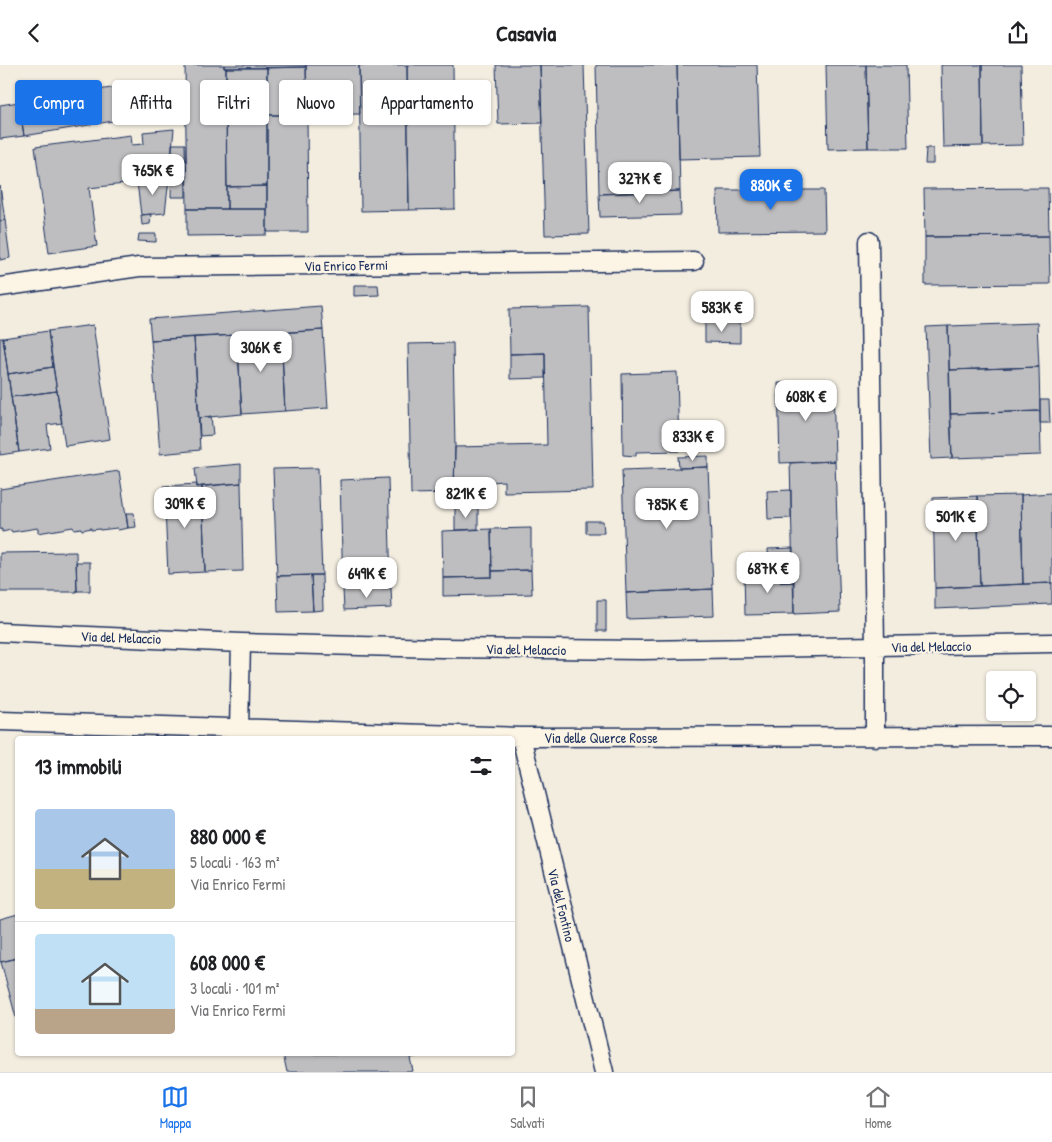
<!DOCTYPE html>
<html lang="it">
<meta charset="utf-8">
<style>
body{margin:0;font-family:"Patrick Hand",sans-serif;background:#f2f2f2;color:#202124;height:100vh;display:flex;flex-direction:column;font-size:19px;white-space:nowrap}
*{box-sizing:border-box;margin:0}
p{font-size:16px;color:#757577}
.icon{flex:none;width:28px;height:28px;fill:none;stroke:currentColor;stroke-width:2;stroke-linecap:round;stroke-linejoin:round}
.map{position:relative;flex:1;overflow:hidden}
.panel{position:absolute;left:15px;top:671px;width:500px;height:320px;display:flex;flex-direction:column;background:#fff;border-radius:5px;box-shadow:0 1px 4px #0004}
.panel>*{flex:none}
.top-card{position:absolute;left:15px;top:15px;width:500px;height:45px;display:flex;gap:10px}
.controls{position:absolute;left:986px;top:606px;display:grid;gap:10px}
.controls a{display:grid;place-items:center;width:50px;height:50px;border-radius:5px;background:#fff;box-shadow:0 1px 4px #0004;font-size:25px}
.price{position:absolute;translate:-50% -42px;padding:0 11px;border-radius:10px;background:#fff;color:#222;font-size:16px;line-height:32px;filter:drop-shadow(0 1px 2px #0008)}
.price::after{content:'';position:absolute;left:50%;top:30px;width:15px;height:11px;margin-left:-8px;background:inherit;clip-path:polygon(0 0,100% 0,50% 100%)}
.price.current{background:#1a73e8;color:#fff}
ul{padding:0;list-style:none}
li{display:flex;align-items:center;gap:15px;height:125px;padding:0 20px}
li+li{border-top:1px solid #e0e0e0}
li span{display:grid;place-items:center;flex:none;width:140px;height:100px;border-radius:5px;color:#555}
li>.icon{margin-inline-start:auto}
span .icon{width:60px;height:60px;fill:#fffc;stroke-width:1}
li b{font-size:21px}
h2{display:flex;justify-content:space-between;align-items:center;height:60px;padding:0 20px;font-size:21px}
.chip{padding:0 18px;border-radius:5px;background:#fff;box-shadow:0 1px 4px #0004;font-size:18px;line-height:45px}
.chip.current{background:#1a73e8;color:#fff}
header{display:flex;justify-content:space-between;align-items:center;height:65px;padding:0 20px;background:#fff;font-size:22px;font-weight:700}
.dock{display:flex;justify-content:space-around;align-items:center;height:70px;border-top:1px solid #e0e0e0;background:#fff;font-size:14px;color:#757577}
.dock a{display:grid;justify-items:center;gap:2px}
.dock .current{color:#1a73e8}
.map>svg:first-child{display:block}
.building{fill:#bebec0;stroke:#1b2f5e}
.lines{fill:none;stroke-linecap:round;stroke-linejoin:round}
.street-casing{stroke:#1b2f5e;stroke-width:21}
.street{stroke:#fcf5e5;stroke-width:18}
.labels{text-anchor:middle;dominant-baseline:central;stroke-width:4.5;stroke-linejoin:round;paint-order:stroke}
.street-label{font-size:14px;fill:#1b2f5e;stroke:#fcf5e5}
</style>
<header><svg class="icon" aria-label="back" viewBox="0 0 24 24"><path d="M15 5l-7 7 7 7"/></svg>Casavia<svg class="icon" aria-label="share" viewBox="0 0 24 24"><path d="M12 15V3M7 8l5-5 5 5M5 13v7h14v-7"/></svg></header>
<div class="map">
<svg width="1052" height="1007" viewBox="0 0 1052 1007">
<rect width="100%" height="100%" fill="#f3ede0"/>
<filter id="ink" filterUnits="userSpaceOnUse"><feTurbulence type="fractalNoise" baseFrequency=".02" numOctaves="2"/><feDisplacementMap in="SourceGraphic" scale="10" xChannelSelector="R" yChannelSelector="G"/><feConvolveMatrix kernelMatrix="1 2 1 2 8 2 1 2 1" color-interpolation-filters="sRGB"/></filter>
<g filter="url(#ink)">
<path class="building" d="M185,0H224V3H226L227,144H187Z
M224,0H306V2L224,3Z
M306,0H359L360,49L307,50Z
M359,0H407L409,145L361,146Z
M407,0H453L455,144L409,145Z
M496,0H540L542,58L498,59Z
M540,0H584L589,169L545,170Z
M596,0H677L680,126L599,129Z
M677,0H757L760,92L679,94Z
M826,0H866L868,83L828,84Z
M866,0H906L908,83H868Z
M941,0H982L983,81L943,82Z
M982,0H1021L1023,80L983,81Z
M306,2L307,50H267V3Z
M226,3H267V50H226Z
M131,20L137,52L24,71L19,37Z
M19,37L24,71L0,74V40Z
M226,50H267V121L227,122Z
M267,50H307L308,167H267Z
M174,64L169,114L89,123L97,181L49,188L35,82L131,70L132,80L144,79L143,67Z
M172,79H185L186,132H171Z
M926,83H933V99H925Z
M169,114L165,148L141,150L137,117Z
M0,121L5,155L0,156Z
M267,121V144H227V122Z
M1048,123L1049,171L925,172L924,124Z
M717,125H824L825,166L718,167Z
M680,126L681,150L600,152L599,129Z
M187,144H267V170L187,171Z
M151,149L150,159L142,160L141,150Z
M5,155L10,193L0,195V156Z
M139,169H156V177L138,176Z
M1049,171L1050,219L925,220V172Z
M354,220H378L379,230L354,231Z
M321,241L323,265L151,275L149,254Z
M589,242L593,425L504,427V416L490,417L491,427L454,428L455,382L547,380L545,288L510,289L509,244Z
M705,257L740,258V278L705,277Z
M1037,258L1039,302L949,305L948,261Z
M93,260L110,374L65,381L48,266Z
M948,261L952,393L931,394L926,262Z
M323,265L328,343L285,346L281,268Z
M48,266L53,302L8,309L3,273Z
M281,268L285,346L242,349L237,270Z
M237,270L242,349L199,353L194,272Z
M194,272L200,385L160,389L151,275Z
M0,273H3L19,387L0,390Z
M453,278L455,382L454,428L411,429L408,279Z
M545,288V313L510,314V289Z
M53,302L57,326L11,332L8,309Z
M1039,302L1040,346L950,349L949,305Z
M677,307L679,386L636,387V391L623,390L622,309Z
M833,316L835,396L780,398L778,318Z
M57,326L62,358L47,360L50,383L19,387L11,332Z
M1040,335H1049L1050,358H1040Z
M1040,346L1041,390L952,393L950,349Z
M211,351L213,370L200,371L199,353Z
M708,391V402L679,403L678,392Z
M835,396L840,547L794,549L790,398Z
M241,399V418L197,422L195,403Z
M708,402L713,524L626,528L622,405Z
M318,403L322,510L277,511L273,404Z
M119,406L128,463L118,465L117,463L100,465V464L91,465V463L82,465L81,463L74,464L73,462L38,468V463L12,467L11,465L2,467V464L0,465V424Z
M388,413L391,523L343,524L340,415Z
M241,418L243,506L205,507L202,421Z
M197,419V422L202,421L205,507L168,509L164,421Z
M791,425V453L768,454L767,426Z
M1052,428V518L1023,519L1021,430Z
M1021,430L1023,519L980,521L977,431Z
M977,431L980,521L935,523L933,433Z
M455,443H478V464L455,465Z
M126,448H134L136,462L128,463Z
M586,456H603L604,468H586Z
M531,463V505L492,506L491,464Z
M491,464L492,512L443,513L442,466Z
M793,483L794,517H780V506H769L768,484Z
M76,487L77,527H0V488Z
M76,497H90V526H77Z
M531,505L532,529L443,531V513L492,512V506Z
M769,505V506H780V517H794V549L745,550L744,506Z
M311,510L313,546L278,547L277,511Z
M311,510H322L323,545L313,546Z
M1052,518V539L935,544V523Z
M391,523L392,543L344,545L343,524Z
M713,524L714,551L627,554L626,528Z
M597,535H606V566H597Z
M18,849V893L0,897V854Z
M18,893V960L1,897Z
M283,989H428L410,993L413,1006L409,1007H287Z"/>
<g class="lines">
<g class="street-casing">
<path id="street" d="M869,176L875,582V672
M0,222L139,202L694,196
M0,567L241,578L441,583L642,585L1052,578
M0,656L521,672L1052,671
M239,664L241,578
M521,672L604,1007"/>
</g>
<use href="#street" class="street"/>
</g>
</g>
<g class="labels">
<g class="street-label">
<text transform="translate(346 200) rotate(-1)">Via Enrico Fermi</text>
<text transform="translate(121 572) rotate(2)">Via del Melaccio</text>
<text transform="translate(931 581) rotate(-1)">Via del Melaccio</text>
<text transform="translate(526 584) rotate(1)">Via del Melaccio</text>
<text x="601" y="672">Via delle Querce Rosse</text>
<text transform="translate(562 840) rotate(76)">Via del Fontino</text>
</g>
</g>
</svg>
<div class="controls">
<a><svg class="icon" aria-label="locate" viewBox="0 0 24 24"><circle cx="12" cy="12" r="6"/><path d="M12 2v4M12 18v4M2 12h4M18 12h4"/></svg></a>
</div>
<b class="price" style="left:153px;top:131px">765K €</b>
<b class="price" style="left:640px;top:139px">327K €</b>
<b class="price current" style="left:771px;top:146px">880K €</b>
<b class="price" style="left:722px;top:268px">583K €</b>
<b class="price" style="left:261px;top:308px">306K €</b>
<b class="price" style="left:806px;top:357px">608K €</b>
<b class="price" style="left:693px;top:397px">833K €</b>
<b class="price" style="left:466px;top:454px">821K €</b>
<b class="price" style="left:185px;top:464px">309K €</b>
<b class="price" style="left:667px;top:465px">785K €</b>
<b class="price" style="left:956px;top:477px">501K €</b>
<b class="price" style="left:768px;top:529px">687K €</b>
<b class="price" style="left:367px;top:534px">649K €</b>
<div class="top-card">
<a class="chip current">Compra</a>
<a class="chip">Affitta</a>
<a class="chip">Filtri</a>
<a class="chip">Nuovo</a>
<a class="chip">Appartamento</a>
</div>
<section class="panel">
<h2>13 immobili<svg class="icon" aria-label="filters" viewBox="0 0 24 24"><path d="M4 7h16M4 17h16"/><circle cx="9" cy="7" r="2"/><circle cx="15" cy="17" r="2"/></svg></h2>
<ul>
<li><span style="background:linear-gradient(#a9c7e8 60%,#c2b280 0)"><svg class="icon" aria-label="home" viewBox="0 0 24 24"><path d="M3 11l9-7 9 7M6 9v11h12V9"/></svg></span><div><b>880 000 €</b><p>5 locali · 163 m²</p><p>Via Enrico Fermi</p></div></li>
<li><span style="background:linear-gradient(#bfe0f5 75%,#b9a48a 0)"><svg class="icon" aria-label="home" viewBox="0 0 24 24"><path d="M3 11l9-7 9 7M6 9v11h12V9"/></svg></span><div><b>608 000 €</b><p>3 locali · 101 m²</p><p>Via Enrico Fermi</p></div></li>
</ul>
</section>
</div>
<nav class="dock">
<a class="current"><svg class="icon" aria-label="map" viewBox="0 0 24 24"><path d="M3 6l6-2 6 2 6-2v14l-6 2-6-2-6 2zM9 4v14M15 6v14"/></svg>Mappa</a>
<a><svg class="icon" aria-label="saved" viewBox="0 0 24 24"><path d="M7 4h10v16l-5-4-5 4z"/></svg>Salvati</a>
<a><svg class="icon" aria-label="home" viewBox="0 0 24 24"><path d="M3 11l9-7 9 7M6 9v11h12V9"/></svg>Home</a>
</nav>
